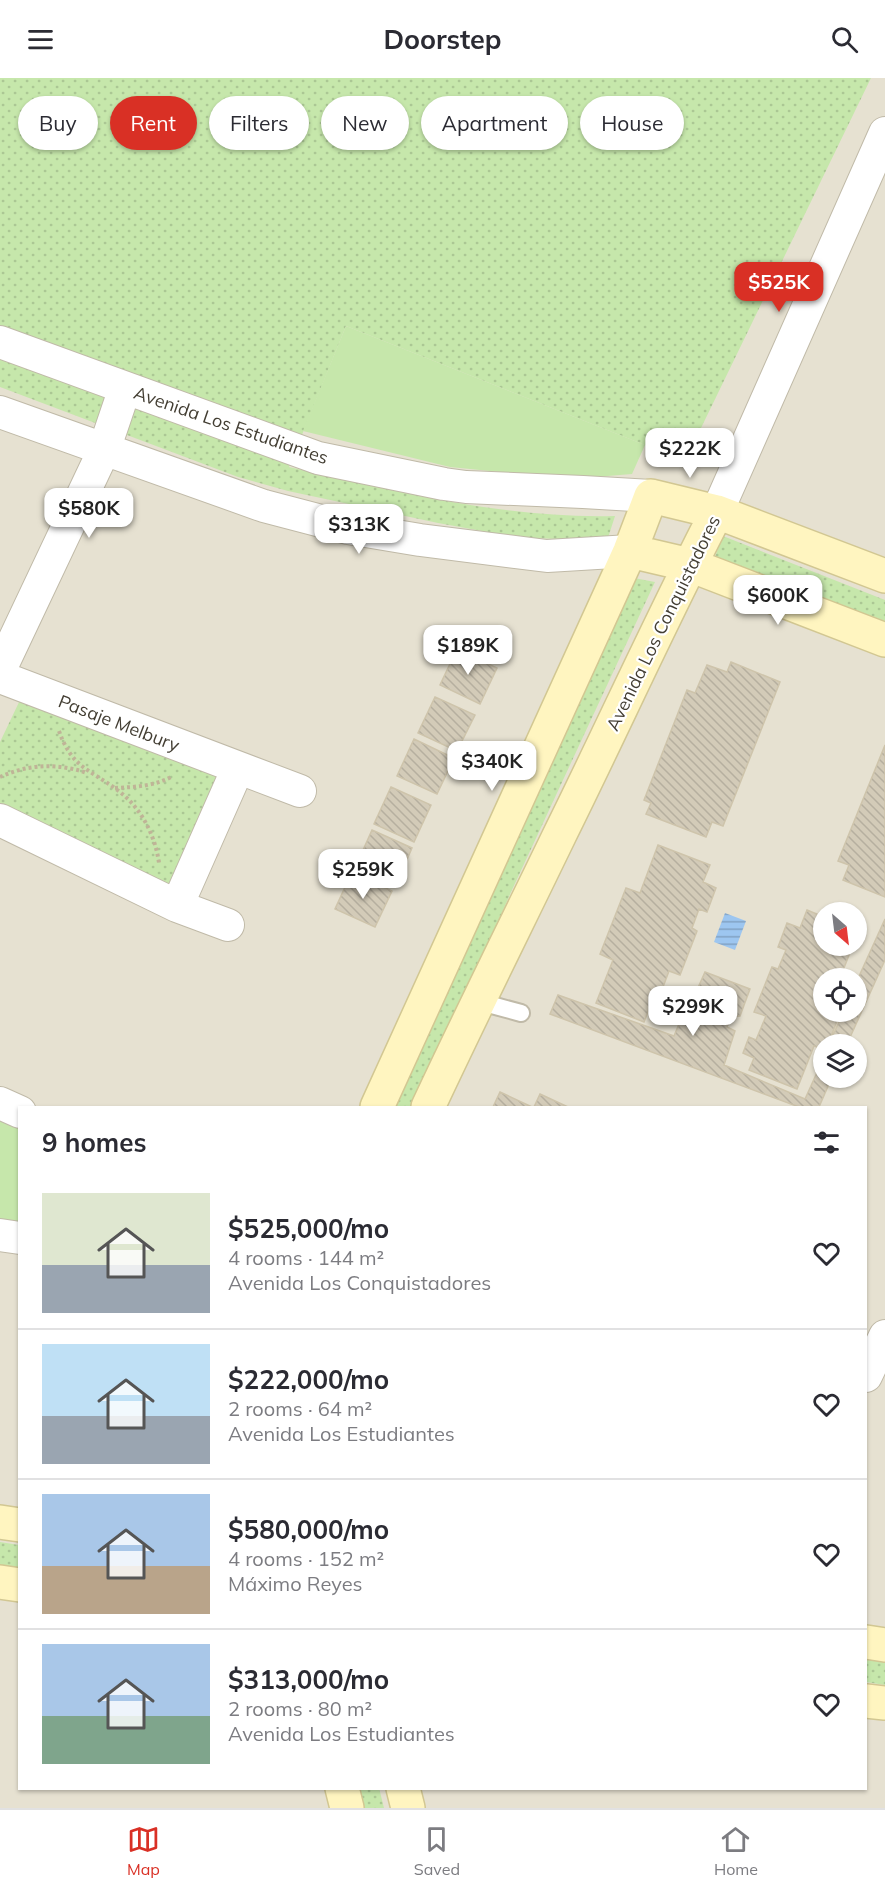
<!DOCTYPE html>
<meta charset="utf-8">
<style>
body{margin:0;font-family:Mulish,sans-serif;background:#f7f7f7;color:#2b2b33;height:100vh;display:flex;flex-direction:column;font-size:22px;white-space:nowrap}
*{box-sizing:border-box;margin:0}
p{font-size:20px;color:#7c7c81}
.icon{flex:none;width:33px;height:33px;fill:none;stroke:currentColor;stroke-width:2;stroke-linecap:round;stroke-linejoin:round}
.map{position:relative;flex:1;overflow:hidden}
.panel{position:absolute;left:18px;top:1028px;width:849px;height:684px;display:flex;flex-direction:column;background:#fff;border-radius:0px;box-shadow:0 2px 4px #0004}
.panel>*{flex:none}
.banner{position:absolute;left:18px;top:18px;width:849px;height:54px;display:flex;gap:12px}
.needle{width:39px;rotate:152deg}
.controls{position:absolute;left:813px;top:824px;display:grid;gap:12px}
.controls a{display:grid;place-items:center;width:54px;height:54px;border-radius:50%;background:#fff;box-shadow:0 2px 4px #0004;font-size:30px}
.price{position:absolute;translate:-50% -51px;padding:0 14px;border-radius:12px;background:#fff;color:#222;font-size:20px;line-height:39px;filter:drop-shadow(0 2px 3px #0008)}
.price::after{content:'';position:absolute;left:50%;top:36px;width:18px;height:14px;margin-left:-9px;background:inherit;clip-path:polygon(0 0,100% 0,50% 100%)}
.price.active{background:#d93025;color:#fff}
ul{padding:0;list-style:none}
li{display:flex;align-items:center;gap:18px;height:150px;padding:0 24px}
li+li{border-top:2px solid #e1e1e2}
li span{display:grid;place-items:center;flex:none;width:168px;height:120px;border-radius:0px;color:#555}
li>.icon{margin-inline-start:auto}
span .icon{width:72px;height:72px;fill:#fffc;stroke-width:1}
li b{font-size:26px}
h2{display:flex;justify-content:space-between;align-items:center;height:72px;padding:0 24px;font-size:26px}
.tag{padding:0 21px;border-radius:27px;background:#fff;box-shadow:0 2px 4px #0004;font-size:21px;line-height:54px}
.tag.active{background:#d93025;color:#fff}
header{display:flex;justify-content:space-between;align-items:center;height:78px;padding:0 24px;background:#fff;font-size:27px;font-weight:700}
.dock{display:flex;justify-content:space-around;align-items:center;height:84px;border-top:2px solid #e1e1e2;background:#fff;font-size:16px;color:#7c7c81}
.dock a{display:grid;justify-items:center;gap:3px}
.dock .active{color:#d93025}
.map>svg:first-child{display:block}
.residential{fill:#e6e1d1;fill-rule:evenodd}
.grass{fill:url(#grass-dots)}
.park{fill:#c6e7ab}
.water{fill:url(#water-rules)}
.building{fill:url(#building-back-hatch);stroke:#cec4ab;stroke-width:1.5}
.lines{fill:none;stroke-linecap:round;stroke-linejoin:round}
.lane-casing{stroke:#c0baa8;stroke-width:20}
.street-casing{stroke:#c0baa8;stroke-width:34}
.secondary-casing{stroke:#d2c792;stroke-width:36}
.path{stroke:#bfb497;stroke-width:4;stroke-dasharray:3 3;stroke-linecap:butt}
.lane{stroke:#fff;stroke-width:16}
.street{stroke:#fff;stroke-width:32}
.secondary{stroke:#fff5c0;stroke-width:33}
.labels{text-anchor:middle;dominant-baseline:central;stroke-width:4.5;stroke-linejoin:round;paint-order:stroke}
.street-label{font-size:18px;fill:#433e33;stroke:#fff}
</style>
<header><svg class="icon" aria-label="menu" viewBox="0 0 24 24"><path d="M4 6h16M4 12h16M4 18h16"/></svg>Doorstep<svg class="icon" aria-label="search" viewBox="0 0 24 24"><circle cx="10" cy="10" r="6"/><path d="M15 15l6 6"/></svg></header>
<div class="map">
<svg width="885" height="1730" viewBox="0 0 885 1730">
<defs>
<pattern id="grass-dots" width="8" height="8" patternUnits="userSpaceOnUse" patternTransform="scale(1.5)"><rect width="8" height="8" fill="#c6e7ab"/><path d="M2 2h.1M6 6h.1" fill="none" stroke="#abc794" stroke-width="1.8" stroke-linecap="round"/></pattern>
<pattern id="water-rules" width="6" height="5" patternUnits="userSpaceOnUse" patternTransform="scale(1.5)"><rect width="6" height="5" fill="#9dc6f0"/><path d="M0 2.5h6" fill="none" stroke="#82a2c3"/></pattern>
<pattern id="building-back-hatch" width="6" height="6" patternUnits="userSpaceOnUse" patternTransform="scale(1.5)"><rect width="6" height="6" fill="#d3cbb8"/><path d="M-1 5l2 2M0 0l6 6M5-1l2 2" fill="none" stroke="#b6af9f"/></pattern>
</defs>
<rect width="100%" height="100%" fill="#f1eee3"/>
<path class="residential" d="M0,0H885V1730H0ZM824,834H856V867H824ZM824,900H856V933H824ZM824,966H856V999H824ZM20,1029H866V1710H20Z"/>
<path class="grass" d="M0,0H871L685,383L346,248L289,389C395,413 505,441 615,438L607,463L534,460L493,455L438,445L288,413L238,399L0,309Z
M723,458L885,522V549L713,484Z
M634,500L655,504L511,814L417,1029H392Z
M21,620L224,695L175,810L0,731V664Z
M0,1464L19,1467V1491L0,1489Z
M866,1580L885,1584V1607L866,1604Z
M360,1710H379L384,1730H364Z"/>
<path class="park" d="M346,248L645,367L632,396L595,399L531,397L450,389L303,353Z
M0,1035L20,1044L19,1143L11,1148L0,1147Z"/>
<path class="water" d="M725,835L746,843L735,872L714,864Z"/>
<path class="building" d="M457,571L497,590L480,626L440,607Z
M731,584L780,604L723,748L712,744L706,759L646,736L651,725L644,722L687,612L695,615L707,587L727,594Z
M435,619L475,637L457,673L418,655Z
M414,661L454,680L437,716L397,698Z
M885,667V819L843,802L849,787L838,783Z
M391,709L431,727L414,764L374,746Z
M372,752L412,770L396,807L356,788Z
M658,767L710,787L703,804L716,810L707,834L699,831L692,850L697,853L680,897L669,893L660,917L666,919L661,936L649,931L644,944L596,925L613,882L600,876L626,810L640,815Z
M352,794L392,813L375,849L335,831Z
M807,832L824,839V867H853L840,900H824V933H841L828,966H824V971L814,968L797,1011L749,992L754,980L743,975L749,959L756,962L766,938L754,934L772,889L778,891L786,872L778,869L787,845L800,850Z
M885,841V882L847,966H829L844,933H856V905Z
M705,894L750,911L740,938L732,939L727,949L735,953L724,987L805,1021L824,979V999H832L819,1029H799L550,936L558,917L674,958L684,934L695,939L700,923L693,921Z
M500,1014L532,1029H493Z
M540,1016L568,1029H534Z"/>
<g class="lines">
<g class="lane-casing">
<path id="lane" d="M477,923L521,935"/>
</g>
<g class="street-casing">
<path id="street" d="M0,264L318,380L444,406L466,409L583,414L651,418
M0,334L264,428L348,450L420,462L547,478L630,473
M717,434L885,55
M0,592L104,372L125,310
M0,599L300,713
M0,742L177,828L228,847
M177,828L238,690
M0,1025L20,1034
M0,1157L20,1160
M866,1298L885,1258"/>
</g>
<g class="secondary-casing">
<path id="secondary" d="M630,473L690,487L885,562
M377,1029L630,473L651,418L717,434L885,498
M428,1029C471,937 516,847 560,756C613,649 662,540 717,434
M0,1444L20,1447
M0,1504L20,1507
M866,1564L885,1567
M866,1623L885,1625
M342,1710L347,1730
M403,1710L408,1730"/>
</g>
<path class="path" d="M59,653C72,689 87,690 116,711C140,728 155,756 159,785
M0,699C28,686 58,685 87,695
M115,710C136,709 155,708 173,698"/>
<use href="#lane" class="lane"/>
<use href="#street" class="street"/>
<use href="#secondary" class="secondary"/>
</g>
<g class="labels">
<g class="street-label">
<text transform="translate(231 347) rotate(19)">Avenida Los Estudiantes</text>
<text transform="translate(663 545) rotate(-64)">Avenida Los Conquistadores</text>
<text transform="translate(119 645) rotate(21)">Pasaje Melbury</text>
</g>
</g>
</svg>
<div class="controls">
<a><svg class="needle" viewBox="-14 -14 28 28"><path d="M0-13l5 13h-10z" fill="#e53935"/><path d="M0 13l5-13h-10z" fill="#7c7c81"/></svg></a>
<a><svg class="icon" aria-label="locate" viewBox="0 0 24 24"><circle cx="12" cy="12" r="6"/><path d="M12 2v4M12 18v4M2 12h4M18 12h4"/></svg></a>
<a><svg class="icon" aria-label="layers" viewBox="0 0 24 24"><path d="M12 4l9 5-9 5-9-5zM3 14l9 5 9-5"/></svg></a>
</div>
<b class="price active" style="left:779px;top:235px">$525K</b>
<b class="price" style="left:690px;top:401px">$222K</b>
<b class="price" style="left:89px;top:461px">$580K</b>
<b class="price" style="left:359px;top:477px">$313K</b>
<b class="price" style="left:778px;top:548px">$600K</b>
<b class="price" style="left:468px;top:598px">$189K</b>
<b class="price" style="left:492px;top:714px">$340K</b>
<b class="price" style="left:363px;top:822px">$259K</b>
<b class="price" style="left:693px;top:959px">$299K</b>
<div class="banner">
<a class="tag">Buy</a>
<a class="tag active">Rent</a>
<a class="tag">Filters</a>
<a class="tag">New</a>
<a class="tag">Apartment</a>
<a class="tag">House</a>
</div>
<section class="panel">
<h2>9 homes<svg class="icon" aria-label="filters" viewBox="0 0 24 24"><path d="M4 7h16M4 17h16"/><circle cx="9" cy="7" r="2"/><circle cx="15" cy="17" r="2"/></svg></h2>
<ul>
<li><span style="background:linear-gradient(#dfe7d0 60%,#9aa5b1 0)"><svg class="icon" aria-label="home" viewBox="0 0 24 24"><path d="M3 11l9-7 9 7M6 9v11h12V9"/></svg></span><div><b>$525,000/mo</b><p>4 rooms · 144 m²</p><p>Avenida Los Conquistadores</p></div><svg class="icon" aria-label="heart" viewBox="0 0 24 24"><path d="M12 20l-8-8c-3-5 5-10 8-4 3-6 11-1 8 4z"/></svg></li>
<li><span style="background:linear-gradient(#bfe0f5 60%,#9aa5b1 0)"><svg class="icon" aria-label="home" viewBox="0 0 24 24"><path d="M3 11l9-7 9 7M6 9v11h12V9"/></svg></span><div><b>$222,000/mo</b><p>2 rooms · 64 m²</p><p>Avenida Los Estudiantes</p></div><svg class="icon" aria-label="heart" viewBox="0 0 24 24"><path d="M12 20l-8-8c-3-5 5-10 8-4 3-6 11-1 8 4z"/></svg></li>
<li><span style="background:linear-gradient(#a9c7e8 60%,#b9a48a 0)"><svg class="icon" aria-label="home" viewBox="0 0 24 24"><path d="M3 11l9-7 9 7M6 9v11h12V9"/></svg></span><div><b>$580,000/mo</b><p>4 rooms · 152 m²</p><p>Máximo Reyes</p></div><svg class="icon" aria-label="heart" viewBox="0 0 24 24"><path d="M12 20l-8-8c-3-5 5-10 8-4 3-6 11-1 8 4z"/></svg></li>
<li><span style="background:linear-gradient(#a9c7e8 60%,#7fa58c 0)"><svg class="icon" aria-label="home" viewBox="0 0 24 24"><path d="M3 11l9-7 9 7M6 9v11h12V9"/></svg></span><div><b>$313,000/mo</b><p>2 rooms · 80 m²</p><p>Avenida Los Estudiantes</p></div><svg class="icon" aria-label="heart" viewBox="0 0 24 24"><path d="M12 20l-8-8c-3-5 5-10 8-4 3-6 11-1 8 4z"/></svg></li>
</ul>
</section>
</div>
<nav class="dock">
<a class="active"><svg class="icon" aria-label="map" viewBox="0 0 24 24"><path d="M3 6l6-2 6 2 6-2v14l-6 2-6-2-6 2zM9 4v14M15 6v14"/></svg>Map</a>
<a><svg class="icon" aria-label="saved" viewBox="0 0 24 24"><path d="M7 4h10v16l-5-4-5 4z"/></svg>Saved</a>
<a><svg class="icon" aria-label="home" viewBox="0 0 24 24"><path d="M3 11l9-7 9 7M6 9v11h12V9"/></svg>Home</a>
</nav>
